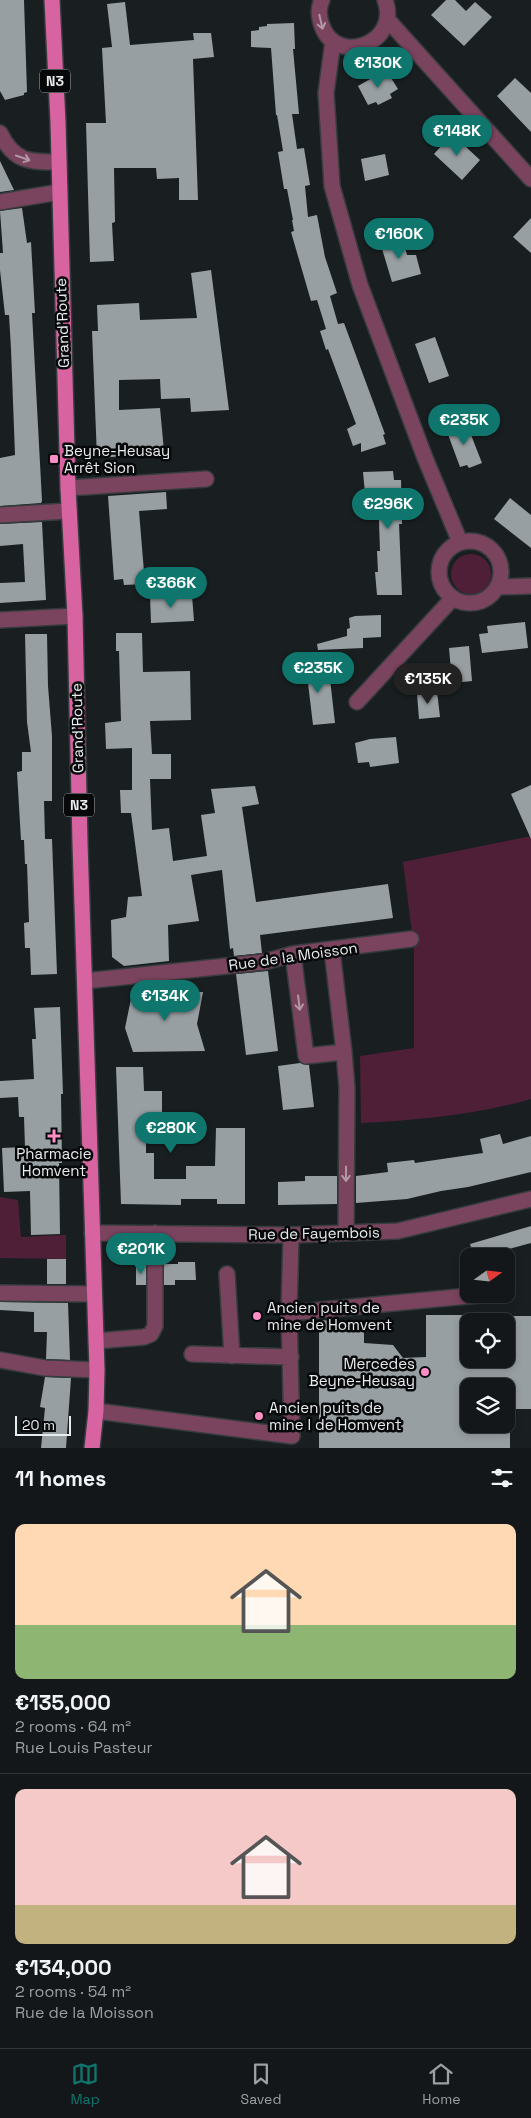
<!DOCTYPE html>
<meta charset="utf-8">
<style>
body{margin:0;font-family:"Space Grotesk",sans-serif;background:#1c2022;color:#f1f3f6;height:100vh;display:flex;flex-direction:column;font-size:19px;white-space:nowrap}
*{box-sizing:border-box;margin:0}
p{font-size:16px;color:#9d9fa2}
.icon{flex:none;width:28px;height:28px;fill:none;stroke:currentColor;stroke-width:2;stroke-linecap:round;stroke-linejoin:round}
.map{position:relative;height:1448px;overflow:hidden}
.sheet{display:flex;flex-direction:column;background:#131719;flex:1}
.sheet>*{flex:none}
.needle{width:32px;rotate:75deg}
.tools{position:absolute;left:460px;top:1248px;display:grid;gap:10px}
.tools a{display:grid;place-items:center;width:55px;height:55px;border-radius:10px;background:#131719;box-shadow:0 2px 8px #0003,0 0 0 1px #323638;font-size:25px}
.scale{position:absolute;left:15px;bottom:12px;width:56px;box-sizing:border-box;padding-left:5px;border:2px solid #e9ecee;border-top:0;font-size:14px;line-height:18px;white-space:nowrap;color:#e9ecee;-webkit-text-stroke:4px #060809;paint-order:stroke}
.price{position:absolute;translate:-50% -42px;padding:0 11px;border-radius:18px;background:#0f766e;color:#fff;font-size:16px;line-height:32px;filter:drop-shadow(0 1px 2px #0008)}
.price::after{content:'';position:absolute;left:50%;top:30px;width:15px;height:11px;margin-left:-8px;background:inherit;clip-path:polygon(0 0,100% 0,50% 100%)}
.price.selected{background:#222;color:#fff}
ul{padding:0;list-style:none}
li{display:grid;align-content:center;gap:10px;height:265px;padding:0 15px}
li+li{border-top:1px solid #323638}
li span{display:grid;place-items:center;height:155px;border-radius:10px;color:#555}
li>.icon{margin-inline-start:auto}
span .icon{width:90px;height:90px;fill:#fffc;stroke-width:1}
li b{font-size:21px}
h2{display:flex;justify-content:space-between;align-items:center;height:60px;padding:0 15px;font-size:21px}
.menu{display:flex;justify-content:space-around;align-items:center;height:70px;border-top:1px solid #323638;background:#131719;font-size:14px;color:#9d9fa2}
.menu a{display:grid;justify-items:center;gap:2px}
.menu .selected{color:#0f766e}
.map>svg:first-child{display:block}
.green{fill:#4f1f38}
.building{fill:#989fa2}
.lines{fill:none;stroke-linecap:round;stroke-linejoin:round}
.minor-casing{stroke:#363c3e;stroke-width:18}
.major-casing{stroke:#363c3e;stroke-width:18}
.minor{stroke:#7a435e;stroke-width:15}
.major{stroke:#d763a0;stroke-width:15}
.oneway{stroke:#b298a6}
.poi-dot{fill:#fb8fc5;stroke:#060809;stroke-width:2}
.labels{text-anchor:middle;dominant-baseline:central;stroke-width:5;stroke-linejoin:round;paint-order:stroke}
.shield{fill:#060809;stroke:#a5a8a9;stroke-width:1}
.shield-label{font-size:14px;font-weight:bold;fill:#e9ecee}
.street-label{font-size:15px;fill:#e9ecee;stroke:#060809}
.poi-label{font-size:15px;fill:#e9ecee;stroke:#060809;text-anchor:start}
</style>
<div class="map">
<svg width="531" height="1448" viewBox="0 0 531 1448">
<rect width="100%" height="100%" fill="#191f21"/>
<path class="green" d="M451 574a20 20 0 1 1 40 0a20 20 0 1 1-40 0Z
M531,836V1099C475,1115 418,1120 361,1123L360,1056L414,1048V949L403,862Z
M0,1197L18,1200L21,1237L66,1235V1259L0,1258Z"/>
<path class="building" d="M0,0H24L27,92L24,93V95L5,100L0,91Z
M446,0H455L466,11L475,2L492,17L464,46L431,15Z
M125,2L130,45L194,40L193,33H211L214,57L193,59L198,200H179V178L157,179L156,168H114L115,222L112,223L114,261L90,262L86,123H106L102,48L112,47L107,4Z
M294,23L295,49H293L299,114H292L297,149L304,148L310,185L305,186L308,217L317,215L325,257L337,293L330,296L338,324L344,323L385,434L383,435L386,444L361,452V443L353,446L347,429L356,424L328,349L326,350L320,331L326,329L317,300L311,301L291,232L294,231L292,220H293L287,189H284L278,152L283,151L277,115H276L271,48L251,47V31L259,30V27L267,26V24Z
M386,70L398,89L390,94L392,98L378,105L376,102L368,105L358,86Z
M515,78L531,93V132L497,96Z
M452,134L480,160L462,180L434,154Z
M385,154L389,175L365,181L361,159Z
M0,161L14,190L0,192Z
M22,208L27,243L31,242L35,313H32L42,501L41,503L0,506V458L15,455L11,349L9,315H5L0,270V253H3L0,211Z
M531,218V253L513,237Z
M402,236L407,255H416L421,274L392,282L380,242Z
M211,270L229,410L191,412L190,398L161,399L160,379L119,380V410L160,408L164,451L125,453V456L97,458L92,331H98L97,305L139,303L140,320L197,318L191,273Z
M435,337L449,376L429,383L415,344Z
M466,422L482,463L469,468L467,465L460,467L446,429Z
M393,471L394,480H401L402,524H399L402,595H377L375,572H378L377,551H380L378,492L365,493L363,472Z
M166,492L167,509L139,511L145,584L124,585L123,579L114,580L108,496Z
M510,498L531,515V548L494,519Z
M42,522L46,600L0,603V583L25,582L23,544L0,546V524Z
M150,595H192L194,621L151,623Z
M381,615V637L363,638V648L318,650L317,644L347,636V629L350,628L349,618L355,616Z
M525,622L528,648L482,653L479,634L488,633L487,626Z
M116,633H142L143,672L190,671L191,720L150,721L152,754H171V779H150L152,830L169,828L173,861L207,856L201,815L215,813L211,789L255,786L259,804L242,807L256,902L388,884L393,918L260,935L262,953L234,956L233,948L230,949L222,870L191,875L199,921L168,925L169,961L124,966L112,957L111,920L126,917L128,897L142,896L131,813H121L120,790H132V748L106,749L105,723L121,721L119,651H116Z
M25,634H47L48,686L52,736V801H44L45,839H52L57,974L31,975L30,948H25L24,923L29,922L27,864H25L24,840H21L17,772L22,771V752H31L27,722Z
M469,646L472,681L452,683L449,648Z
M317,661L319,680L330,679L335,723L313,725L308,683H302L300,663Z
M437,691L440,717L419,719L417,694Z
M396,737L399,763L370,767L369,762L358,763L355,743L370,739Z
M531,785V839L511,794Z
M268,971L278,1051L246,1055L236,974Z
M203,992L197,1024L205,1051L133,1052L125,1028L132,994Z
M60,1007L63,1094H61L62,1163H59L60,1234L31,1235L30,1191L4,1192L2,1148L25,1147L24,1117H19L18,1097L0,1098V1081L34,1079L32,1039H36L34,1008Z
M300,1063L309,1065L314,1107L283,1110L278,1066Z
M116,1067H143L144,1091H162V1123L146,1124V1153H154V1179H186V1166H215L216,1128H245V1204H217V1199H181V1205L121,1204Z
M500,1134L503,1144L531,1136V1172L468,1187L441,1191L407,1199L356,1203V1176L388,1172L387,1163L414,1160L415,1163L483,1153L480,1139Z
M305,1176H337V1204L278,1205V1182L305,1181Z
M531,1226V1243L484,1256H474L470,1244Z
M47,1259H66V1284H47Z
M178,1262H195L196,1280H175V1285H164V1264H178Z
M146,1264V1285H136V1265Z
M0,1302L68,1303L70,1360L46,1359L47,1332H34V1312L0,1310Z
M426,1315H469V1359H506V1316H531V1409H506V1386H469V1424H510V1448H319V1320L364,1323V1343L393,1345L403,1358L426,1357Z
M45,1377L71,1378L66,1448H41L45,1408L40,1407Z"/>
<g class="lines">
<g class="minor-casing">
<path id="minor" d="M322,0C318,8 319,18 322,26C337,67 401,43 385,0
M387,19L531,179
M333,41L326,93L332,186L360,285L425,458L460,542
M0,133C14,162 29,162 59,162
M0,202L59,192
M68,488L206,479
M0,515L69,511
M439 572a31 31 0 1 1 62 0a31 31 0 1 1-62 0Z
M497,587L531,586
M0,620L75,616
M357,702L453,598
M332,950L344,1052L347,1088L346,1233
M293,954L306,1056L344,1052
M85,981L264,962L293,954L411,939
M92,1233L291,1235L398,1231L531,1199
M227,1274L232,1356
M0,1293L94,1294
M289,1313L479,1295
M96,1341L144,1337L151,1334L155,1326V1233
M192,1354L291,1357
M0,1360L45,1368L97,1370
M96,1411L292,1436L289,1313L291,1235"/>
</g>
<g class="major-casing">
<path id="major" d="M52,0L58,122L68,488L75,616L80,843L97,1370L96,1411L92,1448"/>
</g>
<use href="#minor" class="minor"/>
<use href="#major" class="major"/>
</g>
<defs><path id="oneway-shaft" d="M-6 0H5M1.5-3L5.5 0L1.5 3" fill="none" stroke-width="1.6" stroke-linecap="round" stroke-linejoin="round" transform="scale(1.25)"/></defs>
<g class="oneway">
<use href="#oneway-shaft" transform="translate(321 22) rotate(77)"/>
<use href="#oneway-shaft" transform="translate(23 158) rotate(19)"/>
<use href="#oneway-shaft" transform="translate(299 1003) rotate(83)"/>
<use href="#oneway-shaft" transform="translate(346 1174) rotate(90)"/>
</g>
<g class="poi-dot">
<rect x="49" y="454" width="10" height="10" rx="2.5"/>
<path d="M51.5 1128.5h5v5h5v5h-5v5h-5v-5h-5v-5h5z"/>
<circle cx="257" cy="1316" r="5"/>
<circle cx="425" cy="1372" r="5"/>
<circle cx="259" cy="1416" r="5"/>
</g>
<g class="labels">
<g class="shield">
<rect x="40" y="69.5" width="30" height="23" rx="4"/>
<rect x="64" y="793.5" width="30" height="23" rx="4"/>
</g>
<g class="shield-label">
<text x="55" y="81">N3</text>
<text x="79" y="805">N3</text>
</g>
<g class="street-label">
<text transform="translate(62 323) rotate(-92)">Grand'Route</text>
<text transform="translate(77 728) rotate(-91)">Grand'Route</text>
<text transform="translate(293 956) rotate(-8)">Rue de la Moisson</text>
<text transform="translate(314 1233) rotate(-1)">Rue de Fayembois</text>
</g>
<g class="poi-label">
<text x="64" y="450">Beyne-Heusay<tspan x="64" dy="17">Arrêt Sion</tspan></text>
<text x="54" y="1153" text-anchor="middle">Pharmacie<tspan x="54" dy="17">Homvent</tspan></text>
<text x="267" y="1307">Ancien puits de<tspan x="267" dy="17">mine de Homvent</tspan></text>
<text x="415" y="1363" text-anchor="end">Mercedes<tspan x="415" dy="17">Beyne-Heusay</tspan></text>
<text x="269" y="1407">Ancien puits de<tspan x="269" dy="17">mine I de Homvent</tspan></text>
</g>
</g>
</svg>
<div class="tools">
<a><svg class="needle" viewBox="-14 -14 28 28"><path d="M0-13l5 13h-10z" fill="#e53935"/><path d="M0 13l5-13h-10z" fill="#9d9fa2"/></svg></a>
<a><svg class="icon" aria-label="locate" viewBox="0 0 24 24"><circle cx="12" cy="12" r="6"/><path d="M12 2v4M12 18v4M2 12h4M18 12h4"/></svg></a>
<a><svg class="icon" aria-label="layers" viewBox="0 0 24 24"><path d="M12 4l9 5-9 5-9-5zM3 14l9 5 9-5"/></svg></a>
</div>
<div class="scale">20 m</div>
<b class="price" style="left:378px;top:89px">€130K</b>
<b class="price" style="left:457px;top:157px">€148K</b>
<b class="price" style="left:399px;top:260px">€160K</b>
<b class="price" style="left:464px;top:446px">€235K</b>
<b class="price" style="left:388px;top:530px">€296K</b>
<b class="price" style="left:171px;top:609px">€366K</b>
<b class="price" style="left:318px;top:694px">€235K</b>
<b class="price selected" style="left:428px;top:705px">€135K</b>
<b class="price" style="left:165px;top:1022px">€134K</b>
<b class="price" style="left:171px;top:1154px">€280K</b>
<b class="price" style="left:141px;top:1275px">€201K</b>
</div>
<section class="sheet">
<h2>11 homes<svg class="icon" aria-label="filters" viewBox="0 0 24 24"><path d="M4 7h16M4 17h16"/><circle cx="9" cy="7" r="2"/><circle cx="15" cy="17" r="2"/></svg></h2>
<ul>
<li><span style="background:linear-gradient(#ffd9b3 65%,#8fb573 0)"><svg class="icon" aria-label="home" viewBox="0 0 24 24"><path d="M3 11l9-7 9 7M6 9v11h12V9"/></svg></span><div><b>€135,000</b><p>2 rooms · 64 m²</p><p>Rue Louis Pasteur</p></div></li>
<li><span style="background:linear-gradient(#f6c9c9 75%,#c2b280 0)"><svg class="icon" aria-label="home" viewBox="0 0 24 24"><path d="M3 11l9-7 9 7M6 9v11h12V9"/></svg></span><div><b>€134,000</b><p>2 rooms · 54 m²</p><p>Rue de la Moisson</p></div></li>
</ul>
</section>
<nav class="menu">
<a class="selected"><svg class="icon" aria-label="map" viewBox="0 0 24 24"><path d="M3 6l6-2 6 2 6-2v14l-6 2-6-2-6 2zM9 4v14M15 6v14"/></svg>Map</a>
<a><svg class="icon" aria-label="saved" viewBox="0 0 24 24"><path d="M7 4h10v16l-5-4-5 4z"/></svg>Saved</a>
<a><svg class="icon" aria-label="home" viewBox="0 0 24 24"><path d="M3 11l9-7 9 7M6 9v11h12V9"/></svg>Home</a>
</nav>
